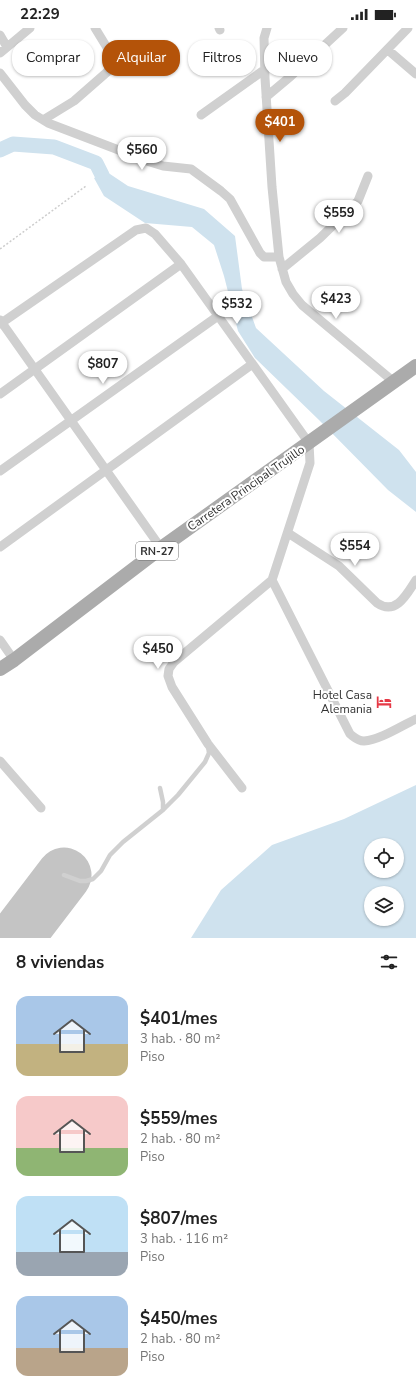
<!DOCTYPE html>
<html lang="es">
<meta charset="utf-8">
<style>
body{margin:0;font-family:"Nunito Sans",sans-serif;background:#f6f6f6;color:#222;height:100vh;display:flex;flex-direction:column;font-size:15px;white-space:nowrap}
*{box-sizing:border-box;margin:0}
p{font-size:13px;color:#767676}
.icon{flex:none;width:22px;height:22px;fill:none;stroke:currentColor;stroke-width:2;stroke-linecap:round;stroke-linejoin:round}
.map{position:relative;height:910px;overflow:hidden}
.side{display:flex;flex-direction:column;background:#fff;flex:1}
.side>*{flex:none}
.top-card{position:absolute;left:12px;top:12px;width:392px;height:36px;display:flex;gap:8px}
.controls{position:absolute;left:364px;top:810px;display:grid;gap:8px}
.controls a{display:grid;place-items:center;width:40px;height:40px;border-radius:50%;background:#fff;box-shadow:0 1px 3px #0004;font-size:20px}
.price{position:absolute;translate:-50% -34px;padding:0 9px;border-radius:14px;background:#fff;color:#222;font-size:13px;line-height:26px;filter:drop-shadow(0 1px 2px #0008)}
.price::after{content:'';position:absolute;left:50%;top:24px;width:12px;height:9px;margin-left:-6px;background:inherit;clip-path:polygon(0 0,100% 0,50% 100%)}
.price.on{background:#b45309;color:#fff}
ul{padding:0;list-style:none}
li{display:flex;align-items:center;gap:12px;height:100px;padding:0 16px}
li span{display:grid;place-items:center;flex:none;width:112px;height:80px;border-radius:12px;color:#555}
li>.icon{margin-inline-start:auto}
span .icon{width:48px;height:48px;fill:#fffc;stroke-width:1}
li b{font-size:17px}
h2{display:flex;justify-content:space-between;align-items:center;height:48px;padding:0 16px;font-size:17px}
.pill{padding:0 14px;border-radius:16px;background:#fff;box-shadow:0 1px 3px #0004;font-size:14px;line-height:36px}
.pill.on{background:#b45309;color:#fff}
.status{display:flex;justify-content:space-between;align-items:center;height:28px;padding:0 20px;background:#fff;direction:ltr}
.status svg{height:11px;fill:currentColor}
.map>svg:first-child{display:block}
.water{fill:#cfe2ee;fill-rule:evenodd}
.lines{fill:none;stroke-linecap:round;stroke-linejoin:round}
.river{stroke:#cfe2ee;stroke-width:15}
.runway{stroke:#c4c4c4;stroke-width:55}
.path{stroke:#cdcdcd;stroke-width:1.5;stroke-dasharray:2 2;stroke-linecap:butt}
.service{stroke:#d0d0d0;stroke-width:4.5}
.minor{stroke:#d0d0d0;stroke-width:9}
.primary{stroke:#ababab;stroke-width:14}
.labels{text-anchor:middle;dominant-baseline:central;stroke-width:4;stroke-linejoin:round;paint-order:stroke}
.shield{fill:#fff;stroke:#707070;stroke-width:1}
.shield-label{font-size:11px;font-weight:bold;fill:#333}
.street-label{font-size:12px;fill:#333;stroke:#fff}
.poi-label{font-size:12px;fill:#333;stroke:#fff;text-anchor:end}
</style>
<div class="status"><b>22:29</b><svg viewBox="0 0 49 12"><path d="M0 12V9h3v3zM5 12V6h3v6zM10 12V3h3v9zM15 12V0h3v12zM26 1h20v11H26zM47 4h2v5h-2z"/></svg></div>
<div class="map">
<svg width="416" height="910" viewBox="0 0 416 910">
<rect width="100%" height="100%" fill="#fff"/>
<path class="water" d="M107,144L128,158L204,181L235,208L242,261L256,300L324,363L399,422L416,444V484L388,462L319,392L255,330L238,303L224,248L214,217L192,199L145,195L104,168L94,150Z
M416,757V910H191L221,862L272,817L344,791ZM371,817H397V843H371ZM371,865H397V891H371Z"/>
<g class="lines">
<path class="river" d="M0,122L13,116L54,119L96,135L102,147"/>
<path class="runway" d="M16,910L64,847"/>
<path class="path" d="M0,221L86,158"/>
<path class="service" d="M160,760L163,774V782
M64,847L80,853H86L93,851L101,843L110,827L123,814L163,782L178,767L205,734L209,725L208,718"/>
<path class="minor" d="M219,0L220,2
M267,0L264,10L265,50L272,159L279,229L286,254L293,266L302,277L394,354
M0,7L7,19
M388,22L416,46
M0,25L30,0
M0,45L25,77L35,87L48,95L150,134L163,138L191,141L221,163L230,171L260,225L264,229H279
M266,69L291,48L343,0
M335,73L345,65L408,0
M201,87L264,42
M43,92L74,73L114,38L115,35L114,31L95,0
M282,241L320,210L358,173L368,148
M0,292L161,520
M0,296L136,202L146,200L155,206L181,236L309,415L310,435L272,552L350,706C354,709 358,713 364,713C380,712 401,698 416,691
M0,366L181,236
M0,443L218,288
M288,505L339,538L377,575C396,588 407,566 416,552
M0,519L251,337
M0,612L14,632
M0,733L41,780
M242,760L208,716L172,659L168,648L169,641L174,634L272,552"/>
<path class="primary" d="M0,641L14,632L161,520L416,338"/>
</g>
<defs>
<g id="hotel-bare" transform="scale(1.2)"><path d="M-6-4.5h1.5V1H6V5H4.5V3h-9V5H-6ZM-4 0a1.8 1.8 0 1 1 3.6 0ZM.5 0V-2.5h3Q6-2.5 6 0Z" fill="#e63946" stroke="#fff" stroke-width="2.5" paint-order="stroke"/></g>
</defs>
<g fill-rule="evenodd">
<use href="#hotel-bare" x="384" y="674"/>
</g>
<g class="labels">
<rect class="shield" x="136" y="514" width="42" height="18" rx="3"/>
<g class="shield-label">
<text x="157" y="523">RN-27</text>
</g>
<g class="street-label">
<text transform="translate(246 460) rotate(-35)">Carretera Principal Trujillo</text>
</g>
<g class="poi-label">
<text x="372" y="667">Hotel Casa<tspan x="372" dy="14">Alemania</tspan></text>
</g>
</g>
</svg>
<div class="controls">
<a><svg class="icon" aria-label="locate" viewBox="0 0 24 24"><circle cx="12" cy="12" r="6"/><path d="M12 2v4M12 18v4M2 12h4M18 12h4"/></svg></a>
<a><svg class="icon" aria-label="layers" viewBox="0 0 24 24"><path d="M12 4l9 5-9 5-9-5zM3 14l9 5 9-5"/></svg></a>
</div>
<b class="price on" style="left:280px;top:115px">$401</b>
<b class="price" style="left:142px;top:143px">$560</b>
<b class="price" style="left:339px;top:206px">$559</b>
<b class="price" style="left:336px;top:292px">$423</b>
<b class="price" style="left:237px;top:297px">$532</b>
<b class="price" style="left:103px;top:357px">$807</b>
<b class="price" style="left:355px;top:539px">$554</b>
<b class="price" style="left:158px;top:642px">$450</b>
<div class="top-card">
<a class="pill">Comprar</a>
<a class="pill on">Alquilar</a>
<a class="pill">Filtros</a>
<a class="pill">Nuevo</a>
</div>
</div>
<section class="side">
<h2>8 viviendas<svg class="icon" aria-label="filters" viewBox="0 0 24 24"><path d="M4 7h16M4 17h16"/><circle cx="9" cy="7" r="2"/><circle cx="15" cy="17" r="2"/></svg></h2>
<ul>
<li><span style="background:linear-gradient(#a9c7e8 60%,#c2b280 0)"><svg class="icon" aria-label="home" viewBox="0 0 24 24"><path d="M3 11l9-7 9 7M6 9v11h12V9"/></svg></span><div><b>$401/mes</b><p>3 hab. · 80 m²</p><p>Piso</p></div></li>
<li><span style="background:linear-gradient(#f6c9c9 65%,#8fb573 0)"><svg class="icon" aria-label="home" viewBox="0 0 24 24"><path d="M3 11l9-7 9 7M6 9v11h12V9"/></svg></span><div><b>$559/mes</b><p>2 hab. · 80 m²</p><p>Piso</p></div></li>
<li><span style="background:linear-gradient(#bfe0f5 70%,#9aa5b1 0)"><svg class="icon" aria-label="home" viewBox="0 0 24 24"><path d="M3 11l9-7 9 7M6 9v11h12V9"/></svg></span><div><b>$807/mes</b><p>3 hab. · 116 m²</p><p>Piso</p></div></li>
<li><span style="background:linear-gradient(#a9c7e8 65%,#b9a48a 0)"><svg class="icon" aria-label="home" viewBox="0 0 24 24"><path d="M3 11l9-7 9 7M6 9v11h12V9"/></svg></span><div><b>$450/mes</b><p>2 hab. · 80 m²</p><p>Piso</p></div></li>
</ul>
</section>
